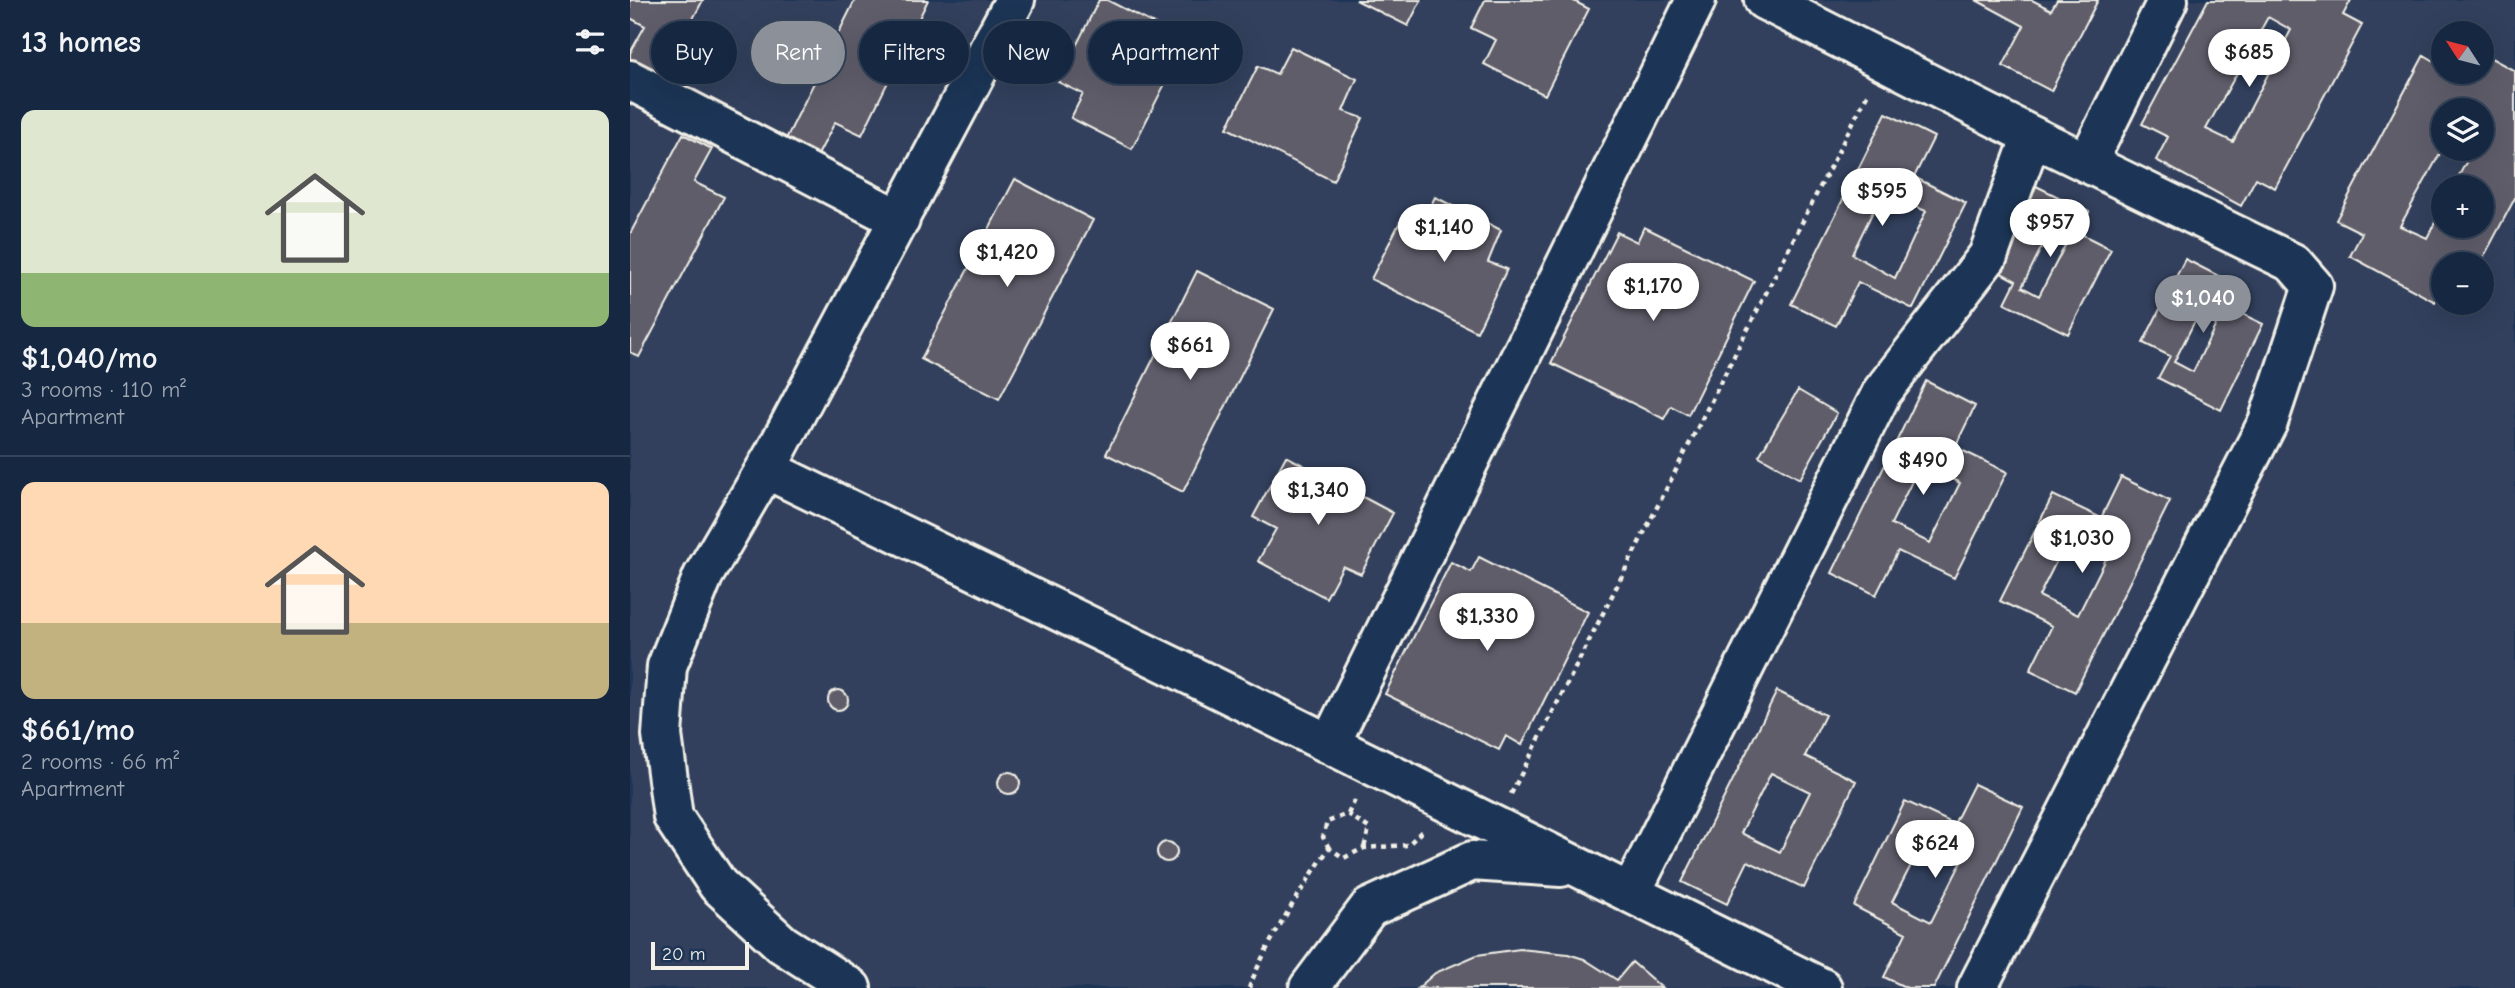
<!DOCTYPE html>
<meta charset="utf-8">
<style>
body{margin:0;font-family:"Comic Neue",sans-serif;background:#1f3048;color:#f1f3f6;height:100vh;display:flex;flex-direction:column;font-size:26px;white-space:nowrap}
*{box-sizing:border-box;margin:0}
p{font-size:23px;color:#9ea6b1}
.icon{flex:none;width:38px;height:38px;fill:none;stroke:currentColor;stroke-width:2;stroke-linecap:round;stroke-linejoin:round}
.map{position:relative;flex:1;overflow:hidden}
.details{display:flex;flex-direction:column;background:#162841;width:630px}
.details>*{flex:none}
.guide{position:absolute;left:21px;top:21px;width:665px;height:63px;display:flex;gap:14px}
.needle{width:46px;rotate:306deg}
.tools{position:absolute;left:1801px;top:21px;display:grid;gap:14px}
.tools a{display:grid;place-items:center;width:63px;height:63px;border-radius:50%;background:#162841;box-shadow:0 7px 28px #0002,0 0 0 2px #35445a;font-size:35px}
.scale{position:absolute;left:21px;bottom:18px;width:98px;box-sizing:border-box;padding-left:7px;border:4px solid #f4f1e8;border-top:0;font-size:19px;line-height:24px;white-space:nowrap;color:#f4f1e8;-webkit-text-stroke:5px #1d3557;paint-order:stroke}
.price{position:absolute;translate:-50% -60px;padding:0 16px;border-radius:24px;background:#fff;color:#222;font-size:23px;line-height:46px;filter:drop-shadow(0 2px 4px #0008)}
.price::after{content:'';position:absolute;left:50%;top:42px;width:21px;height:16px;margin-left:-10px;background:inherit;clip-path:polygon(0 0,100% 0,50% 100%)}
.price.current{background:#8c9099;color:#fff}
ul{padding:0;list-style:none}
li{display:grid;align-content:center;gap:14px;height:371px;padding:0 21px}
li+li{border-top:2px solid #35445a}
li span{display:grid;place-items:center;height:217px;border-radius:14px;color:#555}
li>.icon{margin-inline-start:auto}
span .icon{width:126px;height:126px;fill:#fffc;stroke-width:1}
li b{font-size:30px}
h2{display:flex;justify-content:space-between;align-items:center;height:84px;padding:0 21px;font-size:30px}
.pill{padding:0 24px;border-radius:32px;background:#162841;box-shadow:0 7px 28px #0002,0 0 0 2px #35445a;font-size:24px;line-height:63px}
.pill.current{background:#8c9099;color:#fff}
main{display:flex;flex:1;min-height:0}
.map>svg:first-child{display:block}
.built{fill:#31415d;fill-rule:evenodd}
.building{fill:#5f5d6a;stroke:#f4f1e8;stroke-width:2;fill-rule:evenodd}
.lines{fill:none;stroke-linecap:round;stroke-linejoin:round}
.minor-casing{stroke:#f4f1e8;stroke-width:44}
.path{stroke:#f4f1e8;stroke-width:4.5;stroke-dasharray:5 5;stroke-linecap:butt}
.minor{stroke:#1d3557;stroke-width:38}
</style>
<main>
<section class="details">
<h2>13 homes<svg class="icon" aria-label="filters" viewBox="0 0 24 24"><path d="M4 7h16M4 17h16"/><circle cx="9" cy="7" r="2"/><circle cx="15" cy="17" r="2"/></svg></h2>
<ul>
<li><span style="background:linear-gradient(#dfe7d0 75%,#8fb573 0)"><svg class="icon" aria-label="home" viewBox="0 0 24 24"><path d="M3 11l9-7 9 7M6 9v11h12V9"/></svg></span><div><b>$1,040/mo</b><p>3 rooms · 110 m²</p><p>Apartment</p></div></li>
<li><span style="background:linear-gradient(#ffd9b3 65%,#c2b280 0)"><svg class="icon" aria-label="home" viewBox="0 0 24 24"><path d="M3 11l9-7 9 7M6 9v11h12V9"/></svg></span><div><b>$661/mo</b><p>2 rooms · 66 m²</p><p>Apartment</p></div></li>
</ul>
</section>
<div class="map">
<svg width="1885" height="988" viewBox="0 0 1885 988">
<rect width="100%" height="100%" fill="#1d3557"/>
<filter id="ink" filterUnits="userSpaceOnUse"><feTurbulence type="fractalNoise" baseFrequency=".0143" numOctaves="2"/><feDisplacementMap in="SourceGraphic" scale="14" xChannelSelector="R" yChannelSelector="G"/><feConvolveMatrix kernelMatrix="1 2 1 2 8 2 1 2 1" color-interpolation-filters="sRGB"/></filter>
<g filter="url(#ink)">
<path class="built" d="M0,0H1885V988H0ZM1813,33H1852V72H1813ZM1813,110H1852V149H1813ZM1813,187H1852V226H1813ZM1813,264H1852V303H1813Z"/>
<path class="building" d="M0,0H73L30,81L0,65V53L15,26L0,18Z
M225,0H298L232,135L205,122L187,157L155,141Z
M469,0H477L526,25L515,47L546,62L502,149L441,118L453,94L428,82Z
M726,0H791L778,26Z
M855,0H942L959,9L915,95L854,64L866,40L841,28Z
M1346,0H1402L1421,10L1427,0H1468L1421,91L1373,66L1394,26Z
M1578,0H1721L1713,15L1732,25L1645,188L1626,178L1611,206L1526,160L1538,137L1512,124ZM1638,17L1661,30L1603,142L1576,129Z
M661,47L727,79L713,111L733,118L703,181L597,128L628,66L647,74Z
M1852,53L1885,71V198L1850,264H1813V287L1805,302L1720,256L1732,233L1706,220L1794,55L1813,66V72H1852ZM1813,110H1852V125L1855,127L1852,133V149H1843L1823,187H1852V226H1813V207L1797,238L1770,226L1813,148Z
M1256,113L1304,137L1284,177L1336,203L1283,309L1228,282L1206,326L1161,304ZM1252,193L1296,211L1265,278L1222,254Z
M53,134L82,149L64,182L94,197L9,357L0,352V234Z
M385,179L463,220L369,399L291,359Z
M1402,184L1459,212L1449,233L1481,249L1438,334L1375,303L1386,281L1360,267ZM1423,224L1442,232L1409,296L1392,287Z
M805,197L871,230L858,262L877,269L847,332L741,279L773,216L791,225Z
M1014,227L1124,281L1058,415L1041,406L1034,419L921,363L987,232L1007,242Z
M1555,259L1612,288L1602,309L1633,324L1591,410L1528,378L1540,356L1513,343ZM1576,299L1594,308L1563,372L1544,362Z
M567,271L644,309L553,492L476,454Z
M1296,381L1345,406L1325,447L1377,472L1324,578L1268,551L1246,595L1202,573ZM1291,463L1330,483L1300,543L1261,524Z
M1168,390L1207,413L1170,479L1129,456Z
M656,456L763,513L731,574L713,566L696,598L628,561L646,529L623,517Z
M1491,477L1540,501L1445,692L1400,670L1422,626L1370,601L1423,495L1471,518ZM1439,536L1478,555L1448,615L1409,596Z
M849,557L958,612L892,745L876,736L869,750L755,694L821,562L841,572Z
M198 700a10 10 0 1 1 20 0a10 10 0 1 1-20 0Z
M1147,691L1195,715L1175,756L1226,781L1174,888L1118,861L1097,904L1052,882ZM1141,773L1180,792L1150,852L1111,833Z
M368 783a11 11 0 1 1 22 0a11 11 0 1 1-22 0Z
M1344,784L1393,807L1304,988H1277L1254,977L1276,933L1224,906L1275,801L1324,824ZM1293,842L1332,861L1301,922L1262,902Z
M527 852a10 10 0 1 1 20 0a10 10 0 1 1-20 0Z
M890,949L938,954L954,959L987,980L1002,962L1032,988H788L805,973L847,955Z"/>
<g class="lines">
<g class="minor-casing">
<path id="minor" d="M1134,0L1402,136L1663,263L1683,286L1638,422L1347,988
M0,80L270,220
M1457,163L1538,0
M136,469L548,669L1192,988
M700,744L1066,0
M1001,893L1252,392L1358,256L1402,136
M221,988L152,944L88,885L43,817L32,735L37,666L73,576L146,451L385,0
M679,988L739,908L842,861L931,867"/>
</g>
<path class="path" d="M881,794L1239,91
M718,814L727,796
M699,848L693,837L697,822L718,814L739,828L734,848
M619,988C638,939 670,892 699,848L714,858L734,848L778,845L794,829"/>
<use href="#minor" class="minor"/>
</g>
</g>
</svg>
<div class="tools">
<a><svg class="needle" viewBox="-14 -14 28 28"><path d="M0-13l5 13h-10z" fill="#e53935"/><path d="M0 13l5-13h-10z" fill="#9ea6b1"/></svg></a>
<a><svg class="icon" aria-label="layers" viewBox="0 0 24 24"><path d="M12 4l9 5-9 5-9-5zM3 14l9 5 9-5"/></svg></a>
<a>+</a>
<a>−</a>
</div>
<div class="scale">20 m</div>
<b class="price" style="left:1619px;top:89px">$685</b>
<b class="price" style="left:1252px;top:228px">$595</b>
<b class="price" style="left:1420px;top:259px">$957</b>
<b class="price" style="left:814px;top:264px">$1,140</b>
<b class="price" style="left:377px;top:289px">$1,420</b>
<b class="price" style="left:1023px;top:323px">$1,170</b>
<b class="price current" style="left:1573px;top:335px">$1,040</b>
<b class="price" style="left:560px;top:382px">$661</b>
<b class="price" style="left:1293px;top:497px">$490</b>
<b class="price" style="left:688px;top:527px">$1,340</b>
<b class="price" style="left:1452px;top:575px">$1,030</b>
<b class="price" style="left:857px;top:653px">$1,330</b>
<b class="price" style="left:1305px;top:880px">$624</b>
<div class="guide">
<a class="pill">Buy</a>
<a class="pill current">Rent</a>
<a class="pill">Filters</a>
<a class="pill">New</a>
<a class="pill">Apartment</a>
</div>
</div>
</main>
